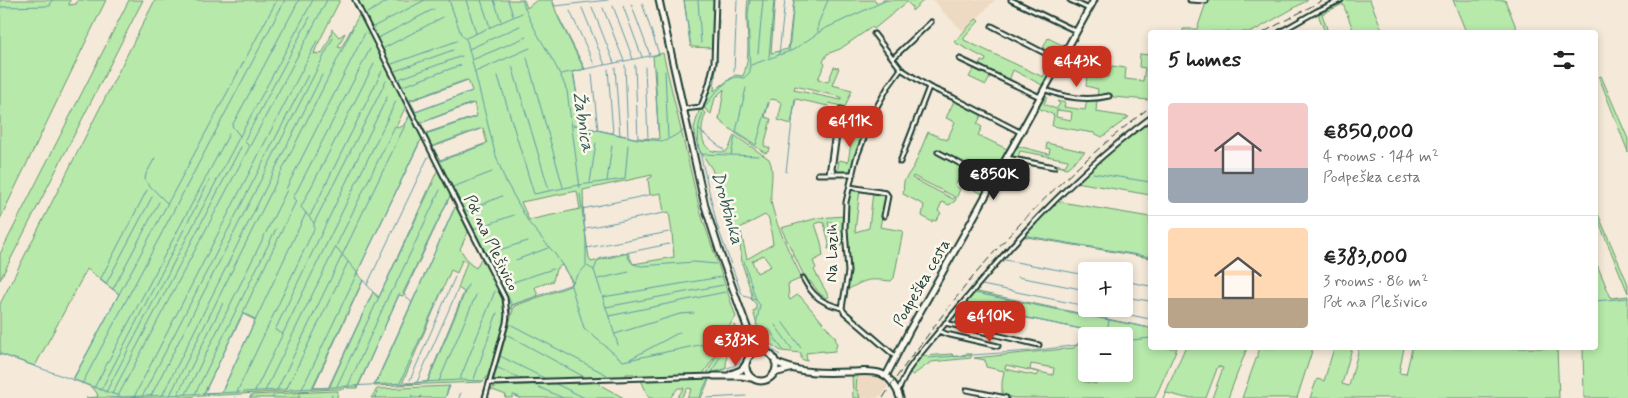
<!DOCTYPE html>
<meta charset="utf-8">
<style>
body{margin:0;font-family:Mynerve,sans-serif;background:#f6f6f6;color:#222;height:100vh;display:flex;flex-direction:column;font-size:19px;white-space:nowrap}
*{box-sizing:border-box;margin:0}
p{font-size:16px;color:#767676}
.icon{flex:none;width:28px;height:28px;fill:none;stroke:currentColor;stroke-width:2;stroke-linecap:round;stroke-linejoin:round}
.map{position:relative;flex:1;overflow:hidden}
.details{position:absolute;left:1148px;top:30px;width:450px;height:320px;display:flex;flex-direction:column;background:#fff;border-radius:5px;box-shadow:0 2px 8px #0003}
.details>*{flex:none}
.fabs{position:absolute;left:1078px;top:262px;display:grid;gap:10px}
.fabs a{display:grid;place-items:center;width:55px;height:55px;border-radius:5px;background:#fff;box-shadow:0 2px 8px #0003;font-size:25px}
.price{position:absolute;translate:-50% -42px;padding:0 11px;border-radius:10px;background:#c8321e;color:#fff;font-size:16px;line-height:32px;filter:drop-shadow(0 1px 2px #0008)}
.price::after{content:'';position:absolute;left:50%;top:30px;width:15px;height:11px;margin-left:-8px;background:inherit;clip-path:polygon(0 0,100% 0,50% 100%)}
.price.current{background:#222;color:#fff}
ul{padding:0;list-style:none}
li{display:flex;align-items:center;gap:15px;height:125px;padding:0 20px}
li+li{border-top:1px solid #e0e0e0}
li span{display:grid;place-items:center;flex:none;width:140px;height:100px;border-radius:5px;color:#555}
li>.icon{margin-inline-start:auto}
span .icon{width:60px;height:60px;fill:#fffc;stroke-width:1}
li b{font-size:21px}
h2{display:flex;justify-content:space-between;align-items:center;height:60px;padding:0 20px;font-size:21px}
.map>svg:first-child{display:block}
.built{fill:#eedac2}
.green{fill:#b6e9aa;stroke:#6a936f;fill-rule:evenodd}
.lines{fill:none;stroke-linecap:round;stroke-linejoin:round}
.stream{stroke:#6399a7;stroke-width:1}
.minor-casing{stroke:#1f3d34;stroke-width:7}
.secondary-casing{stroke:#1f3d34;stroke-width:9}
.minor{stroke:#fbf7ec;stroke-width:3}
.secondary{stroke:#fbf7ec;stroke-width:5}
.rail{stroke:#1f3d34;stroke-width:1;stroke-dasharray:8 4;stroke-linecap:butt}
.labels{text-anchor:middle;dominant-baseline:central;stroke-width:5;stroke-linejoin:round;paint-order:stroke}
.street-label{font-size:16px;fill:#1f3d34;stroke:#fbf7ec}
.water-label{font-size:18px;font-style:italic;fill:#365c5a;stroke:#fbf7ec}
</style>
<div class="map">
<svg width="1628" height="398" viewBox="0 0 1628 398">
<rect width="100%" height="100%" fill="#f5ead9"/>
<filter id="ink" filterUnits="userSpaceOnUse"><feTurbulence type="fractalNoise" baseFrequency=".02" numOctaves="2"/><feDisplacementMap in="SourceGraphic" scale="10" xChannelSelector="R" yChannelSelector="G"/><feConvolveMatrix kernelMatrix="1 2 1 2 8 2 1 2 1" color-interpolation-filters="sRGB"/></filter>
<g filter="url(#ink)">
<path class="built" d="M930,0H995L964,32L942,11L936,2Z
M857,375H872L886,381L888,386L882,396L880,395L878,398H860L856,390Z"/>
<path class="green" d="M0,0H70L69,5L76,4L78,0H106L0,219Z
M129,0H143L0,280V254Z
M155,0H340L316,48L314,54L317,53L318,55L319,53L322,54L330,38L332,29L339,37L345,33L338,47L341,48L359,15L361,16L406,106L396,127L398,128L403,126L410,115L423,138L420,142L357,273L363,281L313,388H329L373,292L379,297L438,169L451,194L403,296L399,295L357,388H347L346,386L344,389H335L165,398H86L98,397C96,385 83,385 73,379L119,294L87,269L35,366L0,354V304ZM243,314L255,320L222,392L204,393Z
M357,0H524L527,8L537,0H552L557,14L585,69L573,72L582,124L584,127L635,138L659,139L653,56L663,53L700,211L736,317L731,323L721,347L703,374L637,377L634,374H626V378L492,381L494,379L514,306L570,286L571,280L562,265L556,269L553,281L535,287L538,296L512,305L509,316C508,308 504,296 505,290H503L490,265L491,263H489ZM468,80L472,91L416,112L410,101ZM474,103L477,116L426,133L421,123ZM483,128L487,143L440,160L433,147ZM652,175V177L648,179L650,195L661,193L664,213L669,212L672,233L674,257L633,264L628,253L591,262L589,258L584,224L583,190ZM577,191L580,209L529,220L521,202Z
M684,0H714L713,48L691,47Z
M748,0H775L771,53L788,49L794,0H875L876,3L883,0H924L912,11V7L907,2L874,29L872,27L840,49L827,54L823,62L825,64L818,79L828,82L834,67L839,68L832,85L852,90L845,107L829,103L828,106L796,99L791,124L778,120L782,103L777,100L770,99L765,117L771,119L764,146L770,148L769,151L765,153L738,135L719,120L724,89L715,98L711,114L705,109L704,104L715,62L716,18L719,20L714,91L735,75L743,76C753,52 744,25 748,0ZM795,86L841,97V100L794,90Z
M1207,0H1308L1252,32H1183V29H1197Z
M1344,0H1370L1383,32H1354L1343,4L1322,14L1328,32H1325L1319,17V12Z
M1453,0H1505L1518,32H1466Z
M976,19L979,21L964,38V40L1043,77L1052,58L1056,60L1042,85L1013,70L1009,81L979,66L981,61L985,62L986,59L954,42Z
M1048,38L1064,46L1058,57L1062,47L1058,45L1056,47L1053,46L1049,53L1042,50Z
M1140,54L1150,55L1149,100L1113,97L1112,94L1097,98L1098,89L1086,86L1087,74L1108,77L1112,66L1126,68L1125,79L1143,81L1145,68L1139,67Z
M975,67L991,75L986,85L969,77Z
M1601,76L1628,139V152L1599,77Z
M1045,96L1047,97L1044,104L1056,109L1060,104L1057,101L1065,103L1064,107L1085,110L1087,99L1097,100L1096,112L1129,117L1102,137L1094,133L1052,126L1054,115L1038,108ZM1057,110L1072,112L1071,120L1056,117Z
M954,101L982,114L977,124L982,127L978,135L1007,149L983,194L974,190L976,185L973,183V181L970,180L969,181L960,177L955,185L960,189L955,201L949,205L942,202L938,211L941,213L936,221L933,220L932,222L922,216L924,205L903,194L904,181L914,166L928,132L947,140L955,122L946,118ZM913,176L955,197L953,199L912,178Z
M702,110L706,113C701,123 698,146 713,151C717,152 722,152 726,152L730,146L734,135L769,159C776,173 768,191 772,206C778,231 791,255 802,278L788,284L789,298L790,300L797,295L800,296L835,337L837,344L835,351L824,352V351L806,353L807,361L801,359V353L781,351L761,338L753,311L756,310V304L751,299L752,295L742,263L740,243L725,199L718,190L712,169L698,148L694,128L699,111ZM765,215L769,219L773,244L747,259L740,228ZM763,255L771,266L757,273L752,261Z
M855,119L861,121L860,124L867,126L860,143L852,171L850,173H837L839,160L848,162Z
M1150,120V195L1076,182L1105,154Z
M1047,143L1085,152L1067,168L1012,157L1018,146L1049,154L1050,149L1046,148ZM1020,151L1068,160V161L1065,166L1018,157Z
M852,188L860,189L855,232L869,228L873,191L884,194L886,196L880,227L903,231L894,278L891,281C869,279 868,278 847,290C847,285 849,277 849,271C848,253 841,201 852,188Z
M1055,201L1150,217V258L1021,236Z
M456,205L469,230L460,249L470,264L476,268L482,257C490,271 500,287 504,302C509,322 494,358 487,377L482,382L374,386ZM462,260L467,262L458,288L464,292L427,382L402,384L451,270L457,273Z
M1595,207L1628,284V293L1595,213Z
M844,216V245L828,249L829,244L824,223L821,222L815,224L821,242L823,256L813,261L816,268L814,270L829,297L826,298L820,294L810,281L807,282L781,228L818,218ZM828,222H832L836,244H833Z
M1595,260L1611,298L1628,296V398H1584L1583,348H1595Z
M973,291L1150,328V348H1177L1155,398H1014L1002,395V383L1004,371L986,367L985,360L974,358L1074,348L1079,342L1086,341V360L1081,381L1096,384L1098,374H1124V336H1101L1102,333L961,305ZM1031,364L1054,368L1053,375L1030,370ZM1006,365L1038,372L1039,373L1037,376L1005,369Z
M734,325L736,327C730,339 726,354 726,368L718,375H708V371Z
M1185,348H1247L1228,398H1212L1223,368L1218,366L1206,398H1186L1167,393L1163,398Z
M1260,348H1313L1297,398H1242Z
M1334,348H1352L1342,384L1349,386L1359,348H1404L1399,373L1406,374L1412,348H1557L1559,398H1310L1317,379L1324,381Z
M952,354L955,357L966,354H971V358L931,362L913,375L910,373L916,362L922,356Z
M852,375H857L856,390L858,391L860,398H853Z
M710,378L701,398H687L692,389L688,388L681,398H677L684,388H678L670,398H649L641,380Z
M598,382L602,386L624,398H520L514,395L512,398H505L506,395L490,389L498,386Z
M450,386L445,398H371L377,389Z
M334,391H338L337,398H250L252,395Z"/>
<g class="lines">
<path class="stream" d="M358,0L512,305
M449,0L461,34L467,41L495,153L505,180L529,223L555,254L573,282
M466,0L476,33
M481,0L490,27
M494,0L501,21
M508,0L513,16
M522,0C532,32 556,59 567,91L580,188
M552,0L555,6L608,0
M684,0L690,43
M698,0L701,43
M631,4L650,55
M613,6L633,59
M623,6L642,57
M0,7L50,6L52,0
M592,7L614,63
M582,8L605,65
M603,8L624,61
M570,11L594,64
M367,13L390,0
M558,17L584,69
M373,27L425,0
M818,32V24L828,0
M378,38L434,9
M466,38L522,13
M384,48L443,17
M469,49L520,26
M789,51L794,0
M758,53L763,0
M779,54L785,0
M769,57L774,0
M527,58L563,187
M472,60L526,37
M392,64L457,41
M625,65L628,137
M635,65L638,139
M751,65L793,50L824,29L887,0
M512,66L549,190
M645,67L648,139
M655,67L658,130
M615,68L620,135
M608,69L613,133
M395,71L453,50
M665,71L668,138
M475,72L530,48
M734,72L737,0
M561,74L659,54L642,3
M592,74L598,130
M574,75L581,126
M498,76L534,194L579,185L625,179L628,145
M399,79L462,56
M714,85L717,63V45
M403,86L461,65
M746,88L736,132L756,145L768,103
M410,100L466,80
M706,106C710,98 726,79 736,77C737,77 742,78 744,78L750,72L748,14L750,0
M415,112L470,92
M703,112L699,125L698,144L717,225L741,292L744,296L756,300
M420,123L472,103
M573,125L638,139L665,141L683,131
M699,130L724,150
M426,134L476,117
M240,136L313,0
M249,146L244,141L310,17
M433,146L479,129
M700,154L759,156
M731,155L735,137
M155,158L146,174L145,180L149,185L167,203
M440,161L484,145
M786,172L795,98
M1093,173L1150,182
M607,181L612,145
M590,182L596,143
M453,187L492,172
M582,209L649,195
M464,212L502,196
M310,216L382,71
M314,223L386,81
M586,228L664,213
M474,229L514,215
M1027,236L1150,257
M336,247L378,298
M586,248L669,232
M626,253C630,262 632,265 642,266L694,262L716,264
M486,254L528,241
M516,260L548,248
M1005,260L1086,275
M744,261L756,300L760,305L756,325
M587,266L594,270L618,345
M594,270L598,260L601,258L669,244
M1018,277L1086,290
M598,279L629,272
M1124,281L1150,286
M106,284L152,197
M367,285L428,157
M504,285L553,269
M982,285L1086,306
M571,286L584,328L623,361L723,340
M113,289L159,202
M975,293L1109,320
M119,294L277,0
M603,297L721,277
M1124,297L1150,301
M1595,301L1628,298
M412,303L453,211
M964,305L1106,334L1107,328
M606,307L723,285
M1100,309L1150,319
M243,313L255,319
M609,316L725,292
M508,323L607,375
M783,323L801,348
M775,325L792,349
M1108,326L1109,320L1150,328
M769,329L783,350
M283,334L275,330L387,97
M506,334L588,379
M615,334L680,314L694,313
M759,341L765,343L780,355
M1124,341L1150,338
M0,354L122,397L240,392
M500,356L548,380
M928,358L1031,351L1086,344
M630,359L680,332
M496,367L524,380
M713,373C722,369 731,368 739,363L745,346
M711,374L733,331L741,329
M493,377L512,305L572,284L576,277L586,266V238L580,194
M460,379L495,291
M474,379L497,313
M73,380L119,294L100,280L147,190
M410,380L455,277
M428,381L468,285
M439,381L476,295
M417,382L458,289
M376,383L412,303L403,293L448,200
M400,383L443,288
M82,384L285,0
M556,384L585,398
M359,385L399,294
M534,385L563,398
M329,386L371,296
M337,386L433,183
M348,386L390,292L394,288L440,190
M94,388L229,134
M312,388L363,280
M302,389L419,143
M101,390L209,181
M277,390L409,117
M286,390L348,262
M255,391L396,101
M265,391L395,126
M106,392L240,136L232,126L299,0
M237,392L314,229V223L301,207L374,64
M243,392L459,380L483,381
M221,393L306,213
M112,394L241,147
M178,394L223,303
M186,394L287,190L286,189L365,33
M195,394L276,229
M204,394L296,201L293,198L370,49
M170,395L353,28
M513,395L521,398
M118,396L327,0
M151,396L333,38
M162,396L322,75
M134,397L317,41
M142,397L308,75
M110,398H119
M235,398V397
M250,398L251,395
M272,398L274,395
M298,398L300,394
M331,398L332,395
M375,398L377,392
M402,398V397
M411,398L412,395
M420,398L421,396
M445,398L449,386
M459,398L461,392
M482,398L485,386
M699,398L709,377
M706,398L746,396"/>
<g class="minor-casing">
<path id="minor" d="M355,0L505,298L507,315L506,323L485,398
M1011,0L1076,31
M1070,0L1089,9
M1190,0L1206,1
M992,26L1060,61
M1280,32L1317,11L1341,0
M874,34L901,69
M893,58L931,22
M960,59L1040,97
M1044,89C1063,98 1088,101 1109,96
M684,109L701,107L709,84L714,62L716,0
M938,152L993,181
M1007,158L1054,167
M900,162L929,87
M818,174H853
M829,174L836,126
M834,174L832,169L841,109
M850,187L886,193L888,196L884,216
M803,278C813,297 822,303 842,308
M945,323L1039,345
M939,331L946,334L998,346
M895,356L844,312L842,308L848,272L845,229L846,202L856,159L875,110L888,87L901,69L929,87L954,98L1020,132
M489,383L713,376
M967,390L1006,398
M898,391L908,370L916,359C988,271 1058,186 1150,118"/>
</g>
<g class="secondary-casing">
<path id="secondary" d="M659,0L705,206L721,256L751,338L763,351
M746 366a15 15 0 1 1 30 0a15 15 0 1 1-30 0Z
M750,356L751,338
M775,362C800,374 823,373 851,372C861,372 872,370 882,374C890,377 898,390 900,398
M774,373L790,369
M731,374L741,370L746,364
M714,376H742L751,378
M886,376L909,331L971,222L1094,0"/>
</g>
<use href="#minor" class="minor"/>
<use href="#secondary" class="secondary"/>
<path class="rail" d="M1264,32L1323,0
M883,398C896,377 910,358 925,339C988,251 1064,173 1150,107"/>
</g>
</g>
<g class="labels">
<g class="street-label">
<text transform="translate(491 243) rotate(64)">Pot na Plešivico</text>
<text transform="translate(832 253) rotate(-90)">Na Lazih</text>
<text transform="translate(922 283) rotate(-60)">Podpeška cesta</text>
</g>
<g class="water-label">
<text transform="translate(583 122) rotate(81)">Žabnica</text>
<text transform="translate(727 208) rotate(74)">Drobtinka</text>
</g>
</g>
</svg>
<div class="fabs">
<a>+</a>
<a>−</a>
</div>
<b class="price" style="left:1077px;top:88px">€443K</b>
<b class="price" style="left:850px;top:148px">€411K</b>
<b class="price current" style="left:994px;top:201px">€850K</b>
<b class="price" style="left:990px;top:343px">€410K</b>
<b class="price" style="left:736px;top:367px">€383K</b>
<section class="details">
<h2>5 homes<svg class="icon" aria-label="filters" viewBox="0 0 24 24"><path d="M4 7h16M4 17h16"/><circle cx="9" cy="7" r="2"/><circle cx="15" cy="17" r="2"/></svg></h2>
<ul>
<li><span style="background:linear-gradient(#f6c9c9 65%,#9aa5b1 0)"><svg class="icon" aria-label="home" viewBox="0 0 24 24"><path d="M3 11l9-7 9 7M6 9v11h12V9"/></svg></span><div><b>€850,000</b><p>4 rooms · 144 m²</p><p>Podpeška cesta</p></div></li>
<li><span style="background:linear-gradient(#ffd9b3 70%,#b9a48a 0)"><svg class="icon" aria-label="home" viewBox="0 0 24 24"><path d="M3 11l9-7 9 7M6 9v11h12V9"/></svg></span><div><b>€383,000</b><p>3 rooms · 86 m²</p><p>Pot na Plešivico</p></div></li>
</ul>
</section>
</div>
